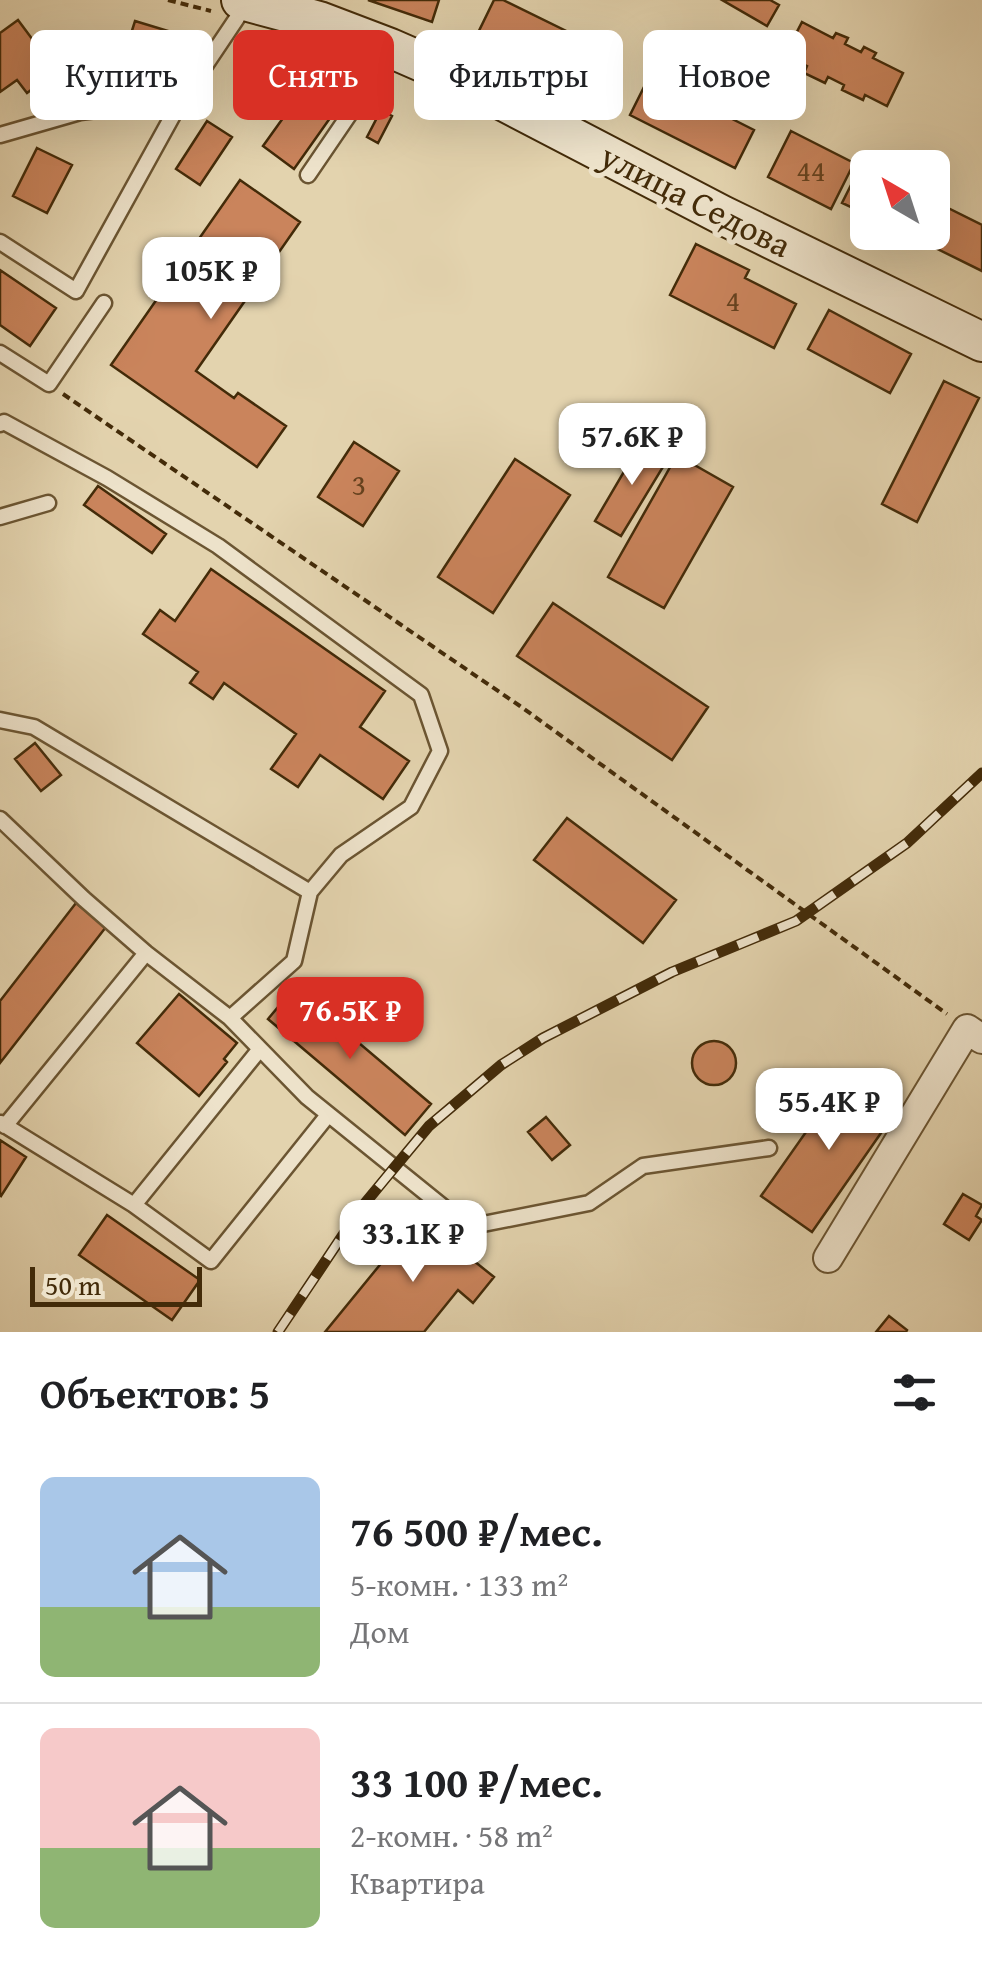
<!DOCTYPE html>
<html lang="ru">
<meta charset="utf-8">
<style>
body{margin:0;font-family:"Gentium Book Plus",serif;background:#f6f6f6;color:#202124;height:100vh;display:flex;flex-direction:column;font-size:38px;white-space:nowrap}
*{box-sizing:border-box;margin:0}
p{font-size:32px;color:#757577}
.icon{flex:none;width:55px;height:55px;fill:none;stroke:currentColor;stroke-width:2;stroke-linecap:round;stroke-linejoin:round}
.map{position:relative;height:1332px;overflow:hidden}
.panel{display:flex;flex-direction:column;background:#fff;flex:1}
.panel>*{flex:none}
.banner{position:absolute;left:30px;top:30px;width:922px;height:90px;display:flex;gap:20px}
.needle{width:65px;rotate:321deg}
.buttons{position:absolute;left:850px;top:150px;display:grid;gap:20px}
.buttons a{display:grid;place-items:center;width:100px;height:100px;border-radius:15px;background:#fff;box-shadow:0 10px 40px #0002;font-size:50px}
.scale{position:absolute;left:30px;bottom:25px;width:172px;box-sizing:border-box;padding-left:10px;border:5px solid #432b09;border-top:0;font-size:28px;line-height:35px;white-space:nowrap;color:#432b09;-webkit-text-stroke:8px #ede2ca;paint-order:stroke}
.price{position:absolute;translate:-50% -85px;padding:0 22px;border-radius:20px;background:#fff;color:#222;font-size:32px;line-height:65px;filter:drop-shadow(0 2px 5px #0008)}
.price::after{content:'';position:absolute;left:50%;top:60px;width:30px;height:22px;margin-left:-15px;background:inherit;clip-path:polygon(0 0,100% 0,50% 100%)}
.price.selected{background:#d93025;color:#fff}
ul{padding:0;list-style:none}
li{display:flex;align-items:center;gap:30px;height:250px;padding:0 40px}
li+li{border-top:2px solid #e0e0e0}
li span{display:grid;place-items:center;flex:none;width:280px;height:200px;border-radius:15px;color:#555}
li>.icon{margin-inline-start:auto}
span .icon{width:120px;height:120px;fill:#fffc;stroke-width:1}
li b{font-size:42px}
h2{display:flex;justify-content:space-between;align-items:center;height:120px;padding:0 40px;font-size:42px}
.tag{padding:0 35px;border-radius:15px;background:#fff;box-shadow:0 10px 40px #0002;font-size:35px;line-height:90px}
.tag.selected{background:#d93025;color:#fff}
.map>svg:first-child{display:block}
.building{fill:#ca845c;stroke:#432b09;stroke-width:2.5}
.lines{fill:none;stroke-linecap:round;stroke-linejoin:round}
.lane-casing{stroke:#6b5532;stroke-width:19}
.street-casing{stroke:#6b5532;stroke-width:32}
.secondary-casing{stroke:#432b09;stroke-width:42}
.path{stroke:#432b09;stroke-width:4;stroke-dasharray:8 5;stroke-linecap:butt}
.lane{stroke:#ede2ca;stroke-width:14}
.street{stroke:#ede2ca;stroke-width:28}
.secondary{stroke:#ede2ca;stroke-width:38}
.rail-casing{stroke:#432b09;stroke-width:11}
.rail{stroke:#ede2ca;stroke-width:8;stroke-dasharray:22;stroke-linecap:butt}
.labels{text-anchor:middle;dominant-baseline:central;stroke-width:10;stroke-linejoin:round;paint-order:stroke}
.number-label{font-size:30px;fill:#65411e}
.street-label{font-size:35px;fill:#432b09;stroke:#ede2ca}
</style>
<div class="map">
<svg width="982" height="1332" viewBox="0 0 982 1332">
<rect width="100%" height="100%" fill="#e3d3ae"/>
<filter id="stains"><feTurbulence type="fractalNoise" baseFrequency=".002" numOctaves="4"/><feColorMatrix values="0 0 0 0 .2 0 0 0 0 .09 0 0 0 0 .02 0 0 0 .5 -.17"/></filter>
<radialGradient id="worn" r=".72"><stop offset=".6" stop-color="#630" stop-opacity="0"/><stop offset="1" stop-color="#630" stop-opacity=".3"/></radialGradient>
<path class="building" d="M368,0H439L432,22Z
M494,0H503L605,50L584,92L475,39Z
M722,0H770L779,5L767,26Z
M18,20L56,71L27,93L17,80L0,92V33Z
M135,21L198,40L186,79L123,59Z
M802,22L833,38L836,33L848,38L845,44L861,52L864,47L876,53L873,58L903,73L887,106L865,95L863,100L842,90L844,85L828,77L825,83L804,73L807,66L785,55Z
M326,58L357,80L294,169L263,146Z
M649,77L754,130L735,168L630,115Z
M381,110L392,116L378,143L367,137Z
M207,121L232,137L200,185L176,169Z
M791,131L854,163L831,209L768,177Z
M37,148L72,165L47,213L13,196Z
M861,165L868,168V215L842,203Z
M240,180L300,222L196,371L234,398L238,393L286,426L257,467L111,365Z
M932,200L982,225V271L903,232H932Z
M696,244L749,270L745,278L796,304L774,348L670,295Z
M0,270L56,308L30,346L0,325Z
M829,310L911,354L890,393L808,349Z
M944,381L979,398L917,522L882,504Z
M642,441L669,457L621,536L595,521Z
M354,442L399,471L363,526L318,497Z
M677,455L733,487L664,608L608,577Z
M515,459L570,495L493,613L438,577Z
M98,486L166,534L152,553L84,505Z
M211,569L385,691L360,727L409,761L383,799L320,755L298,787L271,769L296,734L224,683L213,699L190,683L198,672L143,634L160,610L175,621Z
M553,603L708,707L672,760L517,656Z
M35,743L61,775L41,791L15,759Z
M567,818L676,900L643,943L534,860Z
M76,903L106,927L0,1063V1001Z
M294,988L431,1104L405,1135L268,1019Z
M179,994L237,1043L224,1059L227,1062L199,1096L137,1043Z
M692 1063a22 22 0 1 1 44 0a22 22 0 1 1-44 0Z
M846,1075L897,1110L812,1232L761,1196Z
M546,1117L570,1145L552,1160L528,1132Z
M0,1140L26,1157L1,1196L0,1195Z
M963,1194L982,1205L976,1216L982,1220L969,1240L944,1224Z
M107,1215L200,1280L172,1320L79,1255Z
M419,1217L494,1277L473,1303L458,1290L424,1332H325Z
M889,1316L907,1330L906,1332H876Z"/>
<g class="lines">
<g class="lane-casing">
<path id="lane" d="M0,135L80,112L121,107L178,106
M308,175L385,62L389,49
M0,242L76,291L178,106L237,18L243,2
M0,353L49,384L104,303
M0,424L4,422L107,478L218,546L421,695L440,751L411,807L341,855L310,892L294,961L230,1018
M0,517L48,503
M0,720L34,727L310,892
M0,819L84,899L146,953L230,1018L307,1097L468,1227L589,1203L643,1166L769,1148
M260,1049L134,1205L211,1261L328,1115
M1,1123L134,1205
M5,1126L146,953"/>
</g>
<g class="street-casing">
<path id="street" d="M828,1258L967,1029L982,1039"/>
</g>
<g class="secondary-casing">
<path id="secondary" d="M241,0L319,21L390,48L461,79L722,215L982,342"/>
</g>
<path class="path" d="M168,0L211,11
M63,394L520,706L947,1014"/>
<use href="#lane" class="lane"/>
<use href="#street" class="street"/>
<use href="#secondary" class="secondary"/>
<g class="rail-casing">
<path id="rail" d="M278,1332L361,1208L394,1168L429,1126L501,1065L543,1038L672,972L796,921L907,843L982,773"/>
</g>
<use href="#rail" class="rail"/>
</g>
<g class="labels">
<g class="number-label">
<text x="811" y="170">44</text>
<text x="733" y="300">4</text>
<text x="359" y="484">3</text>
</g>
<g class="street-label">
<text transform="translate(696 200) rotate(27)">улица Седова</text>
</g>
</g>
<rect width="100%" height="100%" filter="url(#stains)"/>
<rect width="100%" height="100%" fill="url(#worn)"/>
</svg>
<div class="buttons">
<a><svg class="needle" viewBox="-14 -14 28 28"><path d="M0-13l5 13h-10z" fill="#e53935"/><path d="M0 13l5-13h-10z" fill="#757577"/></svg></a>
</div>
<div class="scale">50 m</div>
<b class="price" style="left:211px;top:322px">105K ₽</b>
<b class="price" style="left:632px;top:488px">57.6K ₽</b>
<b class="price selected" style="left:350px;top:1062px">76.5K ₽</b>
<b class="price" style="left:829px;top:1153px">55.4K ₽</b>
<b class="price" style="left:413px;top:1285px">33.1K ₽</b>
<div class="banner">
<a class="tag">Купить</a>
<a class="tag selected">Снять</a>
<a class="tag">Фильтры</a>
<a class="tag">Новое</a>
</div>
</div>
<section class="panel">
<h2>Объектов: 5<svg class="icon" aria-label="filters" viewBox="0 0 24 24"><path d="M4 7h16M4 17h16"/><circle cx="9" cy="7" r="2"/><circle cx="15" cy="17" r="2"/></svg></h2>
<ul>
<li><span style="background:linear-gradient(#a9c7e8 65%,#8fb573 0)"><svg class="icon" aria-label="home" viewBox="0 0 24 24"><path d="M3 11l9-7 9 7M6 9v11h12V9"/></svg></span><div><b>76 500 ₽/мес.</b><p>5-комн. · 133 m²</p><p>Дом</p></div></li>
<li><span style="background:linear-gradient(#f6c9c9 60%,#8fb573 0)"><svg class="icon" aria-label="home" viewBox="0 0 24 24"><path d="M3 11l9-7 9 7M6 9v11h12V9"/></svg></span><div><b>33 100 ₽/мес.</b><p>2-комн. · 58 m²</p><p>Квартира</p></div></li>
</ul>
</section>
